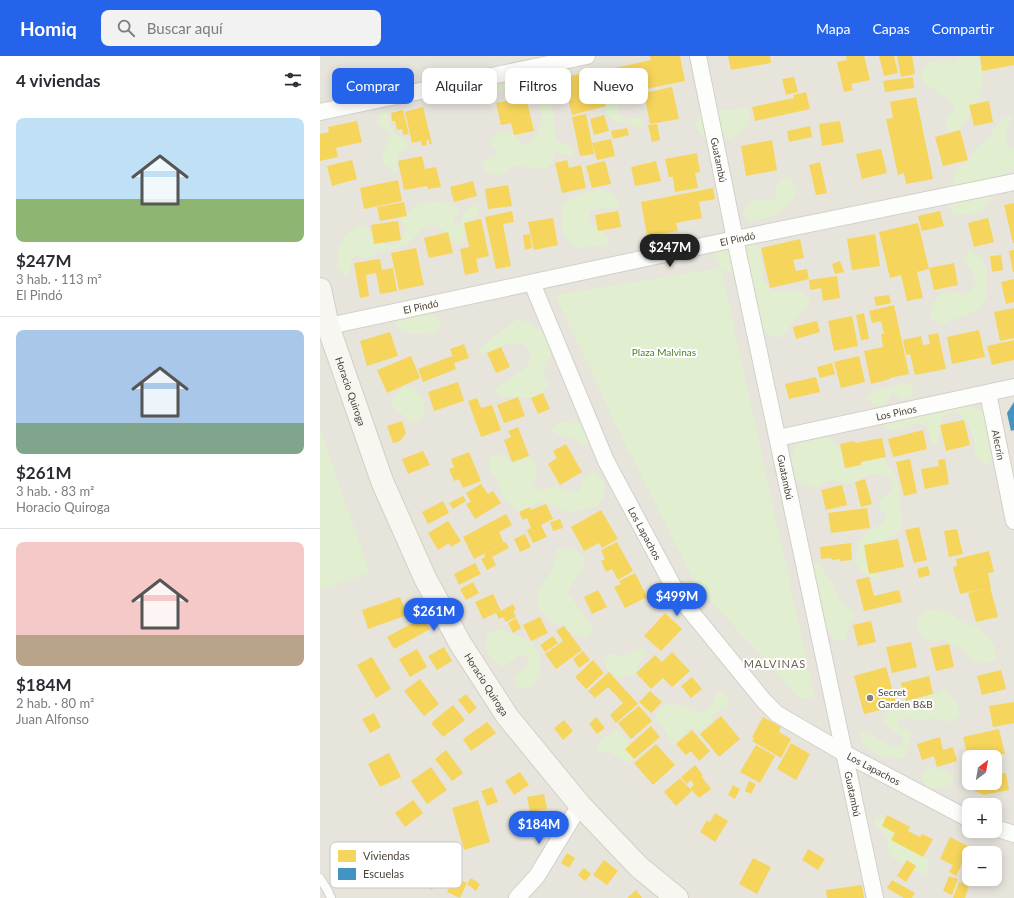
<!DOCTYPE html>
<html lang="es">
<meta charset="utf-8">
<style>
body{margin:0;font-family:Lato,sans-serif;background:#f2f2f3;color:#2b2b33;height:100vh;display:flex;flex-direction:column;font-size:15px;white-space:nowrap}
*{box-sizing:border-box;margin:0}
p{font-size:13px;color:#7c7c81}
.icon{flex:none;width:22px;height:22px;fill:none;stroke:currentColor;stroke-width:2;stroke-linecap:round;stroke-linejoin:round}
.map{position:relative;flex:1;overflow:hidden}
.drawer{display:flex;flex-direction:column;background:#fff;width:320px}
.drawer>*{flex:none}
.guide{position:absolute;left:12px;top:12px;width:380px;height:36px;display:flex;gap:8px}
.needle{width:26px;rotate:31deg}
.buttons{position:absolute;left:642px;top:694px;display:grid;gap:8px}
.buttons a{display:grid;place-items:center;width:40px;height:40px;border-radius:8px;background:#fff;box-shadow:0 2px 10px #0003;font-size:20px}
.price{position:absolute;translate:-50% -34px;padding:0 9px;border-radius:14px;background:#2563eb;color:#fff;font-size:13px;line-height:26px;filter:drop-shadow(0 1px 2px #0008)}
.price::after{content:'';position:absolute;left:50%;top:24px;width:12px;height:9px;margin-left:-6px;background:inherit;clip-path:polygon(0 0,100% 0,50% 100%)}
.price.active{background:#222;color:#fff}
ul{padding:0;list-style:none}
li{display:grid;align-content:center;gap:8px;height:212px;padding:0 16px}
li+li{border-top:1px solid #e1e1e2}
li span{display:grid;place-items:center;height:124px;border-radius:8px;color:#555}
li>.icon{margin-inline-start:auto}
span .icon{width:72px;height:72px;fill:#fffc;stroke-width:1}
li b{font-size:17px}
h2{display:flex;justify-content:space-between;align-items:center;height:48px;padding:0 16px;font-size:17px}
.tag{padding:0 14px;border-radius:8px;background:#fff;box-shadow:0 2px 10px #0003;font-size:14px;line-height:36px}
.tag.active{background:#2563eb;color:#fff}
header{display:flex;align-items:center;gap:24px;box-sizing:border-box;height:56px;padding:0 20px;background:#2563eb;color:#fff}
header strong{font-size:19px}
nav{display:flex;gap:22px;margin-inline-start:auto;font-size:14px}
.search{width:280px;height:36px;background:#f2f2f3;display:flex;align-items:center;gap:10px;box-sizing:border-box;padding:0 14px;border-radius:8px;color:#7c7c81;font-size:15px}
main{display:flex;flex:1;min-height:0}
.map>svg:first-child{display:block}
.residential{fill:#e7e4dc;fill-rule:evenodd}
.education{fill:#eae5da}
.green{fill:#e1eecf}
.homes{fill:#f6d55c}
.schools{fill:#4393c3}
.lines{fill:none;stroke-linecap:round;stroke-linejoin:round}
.service-casing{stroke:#d2d0cb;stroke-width:10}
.minor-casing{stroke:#d2d0cb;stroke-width:18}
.secondary-casing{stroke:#d3cfc5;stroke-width:24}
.service{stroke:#fdfdfc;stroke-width:8}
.minor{stroke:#fdfdfc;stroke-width:16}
.secondary{stroke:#f7f6f1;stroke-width:22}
.poi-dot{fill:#868178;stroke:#fff;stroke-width:1.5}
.labels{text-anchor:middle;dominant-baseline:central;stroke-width:4;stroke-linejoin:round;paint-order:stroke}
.street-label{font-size:10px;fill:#4b4439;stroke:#fff}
.park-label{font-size:10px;fill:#4a7f2a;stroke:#fff}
.poi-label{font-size:10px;fill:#4b4439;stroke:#fff;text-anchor:start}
.neighbourhood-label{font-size:11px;letter-spacing:1px;fill:#6e6250;stroke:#fff}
.key{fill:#fff;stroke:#c9c7c4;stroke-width:1}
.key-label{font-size:11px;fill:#4b4439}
</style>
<header>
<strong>Homiq</strong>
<div class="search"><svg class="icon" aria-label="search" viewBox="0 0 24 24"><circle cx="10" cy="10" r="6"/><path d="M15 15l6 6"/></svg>Buscar aquí</div>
<nav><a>Mapa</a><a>Capas</a><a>Compartir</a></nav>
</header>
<main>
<section class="drawer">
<h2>4 viviendas<svg class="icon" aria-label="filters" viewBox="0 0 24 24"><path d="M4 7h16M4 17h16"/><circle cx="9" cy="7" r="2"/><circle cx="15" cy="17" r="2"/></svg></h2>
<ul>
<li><span style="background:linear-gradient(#bfe0f5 65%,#8fb573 0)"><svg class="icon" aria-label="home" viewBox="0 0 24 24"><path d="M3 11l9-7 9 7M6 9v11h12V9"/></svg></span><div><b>$247M</b><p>3 hab. · 113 m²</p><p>El Pindó</p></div></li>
<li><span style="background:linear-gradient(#a9c7e8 75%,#7fa58c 0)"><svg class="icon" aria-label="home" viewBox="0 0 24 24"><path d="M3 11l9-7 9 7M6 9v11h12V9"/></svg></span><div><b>$261M</b><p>3 hab. · 83 m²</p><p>Horacio Quiroga</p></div></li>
<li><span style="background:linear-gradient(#f6c9c9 75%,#b9a48a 0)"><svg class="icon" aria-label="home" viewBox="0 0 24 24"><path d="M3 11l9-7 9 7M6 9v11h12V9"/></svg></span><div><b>$184M</b><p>2 hab. · 80 m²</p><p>Juan Alfonso</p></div></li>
</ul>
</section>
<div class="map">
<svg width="694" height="842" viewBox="0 0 694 842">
<rect width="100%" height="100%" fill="#f4f2ee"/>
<path class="residential" d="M0,0H694V842H0ZM649,701H675V727H649ZM649,749H675V775H649ZM649,797H675V823H649Z"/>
<path class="education" d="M694,338V432L677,342Z"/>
<path class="green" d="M219,0H245L252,8V15L247,19L234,21L223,20L217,23V29C221,35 226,41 230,48C235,58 235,71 235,83C241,87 247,88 253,92L254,99C246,100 241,97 234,96C233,112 230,114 215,112C207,112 200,110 192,109L182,119L176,120L169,118L164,114L162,107L167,102H173L178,96L173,91L170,84C176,77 185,71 194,78C196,80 196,82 198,84C198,84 203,87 204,88L210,86L215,80L218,74L221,60L219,47L215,42L198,32L185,34L172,39L165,40L160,36L157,30C166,23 176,14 186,10C197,6 208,5 219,0Z
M642,0H658L662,15L664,25L659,36L661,40L655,51L640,74L629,76L625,64L634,53L629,43L606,29L600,17L608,7L622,4L634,6Z
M301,34C310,36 318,37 324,44L322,47C314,48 312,42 301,45L299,47L298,58L308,64L319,62L322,63L324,67V70L317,72C314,71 312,69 309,68C305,66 300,67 296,66C288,62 283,54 287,46C290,39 293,36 301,34Z
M424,51L430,54C429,58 429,63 428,67C424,78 404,87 393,87C391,87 389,86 386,86L375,68L377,62L382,58L395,54L416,53Z
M66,56L69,58C66,65 71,74 76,78C80,81 85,83 87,87C88,90 88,90 87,93L78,98L77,116C72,116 69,114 67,109L64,110L63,103V96L71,77C66,72 60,72 57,66L62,57Z
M693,59L685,78L689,91L694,92V113L682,118L675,130L670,143L664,154L651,158L634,159L628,149L634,123L638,112L648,104L655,93L666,86L680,64Z
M466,121L472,124L477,131L476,137L472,144L456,159L431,166L425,163L423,156L426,150L438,143L453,144L456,138V132L459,125Z
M278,133C289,135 295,137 299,148L295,154C288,151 282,153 275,152L270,156L268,163C272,171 282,174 288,180V187C280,193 277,190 268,191C266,191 264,192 262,192C252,191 245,182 242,174C241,171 241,168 241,165C241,159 240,152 244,146C248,142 272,135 278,133Z
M120,145C128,145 132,146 138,151L139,157L134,162L133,169H139C144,160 144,154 153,148L159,151V158C152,161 147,164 144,171L146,178L145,184L139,189L127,180L123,175L116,170H109L103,173L88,188L75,193L68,195L61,194L50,201L44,202L38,200L31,202V215L27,221C5,205 22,176 42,168L48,171C54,185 62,189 76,189L81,184L85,172L81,166V160C88,157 89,155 94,151C102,147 111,146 120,145Z
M402,187H429L441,192L440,197L443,209L442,222L452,235H479L491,242L485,253L476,261L469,272L460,282L448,279L431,260L425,225L414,218L401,212L495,642L480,643L376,528L299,375L235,239L400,212L394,197Z
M649,194L660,201L667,214L666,228L667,241L659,252L648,259L635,262L621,269L610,262L612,248L621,238L635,236L648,237L656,227L652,215L642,204Z
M97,254L111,257L122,266L116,277L90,278L77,272L71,260Z
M197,263C212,267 219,272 231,281C232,297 231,303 223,317L229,328L223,337L211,342L185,341L173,335L205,312L212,300L204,288L190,287L167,297H155L175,279L187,272Z
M585,327L592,329C595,334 592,337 590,342L583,343L572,337L568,345L563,350L555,349L546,343C551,332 561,333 572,331C576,330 580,328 585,327Z
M85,330L97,335L104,347L103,361L91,367L82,358L70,350L75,339Z
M643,349C653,350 659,354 667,358L673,399L671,405L665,409C662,406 658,404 656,400C653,396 655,389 654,384C652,373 644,361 634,355L622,362C619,371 620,381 617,389C609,385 608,381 608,373L603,369L597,367C583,372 578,378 563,372L565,364Z
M254,364L270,369L275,383L265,391L253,383L241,380L229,374L240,367Z
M0,373L50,517L0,534Z
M503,380L510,383L523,396L524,403L522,411L528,413C539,407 550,403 560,397L566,401L567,408L576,421L579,427L580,449L582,462V469L579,475L573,480L567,483L546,498V504L549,511L553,516L559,519L563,524C549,523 542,517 535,506L539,486L547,476L565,466L567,460L562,456L558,450L560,444L572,435V429L573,423C564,418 555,416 546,420C542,421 539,424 535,426C526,430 519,424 510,425C505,425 503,428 499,430C490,434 480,427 473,422L469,410L472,403L475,390L478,384Z
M182,398L192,406L209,400L214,405L218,418L211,429L222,434L234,429L246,435H259L263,422L274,416L284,426V440L276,451L264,453L250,457L239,452L221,446L199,456L191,449L183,439L178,425L170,415L169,402Z
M238,492L252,493L265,501L262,515L254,525L248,537L273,572L267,583L254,579L244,570L236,568L226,562L218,551L217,538L223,527L231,516Z
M493,504L498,507L502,513L512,526L514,532L517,538L519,544L531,553L535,560C533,563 530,567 529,571C525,580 529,582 518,586C510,581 509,573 502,566L486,505Z
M616,553L629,557L642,565L657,571L666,579L675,591V604L662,608L650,602L640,592L629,588L624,584L611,586L600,579L597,566L603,555Z
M179,573L193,577L197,580L211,585L219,594L220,607V621L212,631L199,634L194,622L204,613L210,602L198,598L189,607L182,611L172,603L165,591L167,577Z
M322,592L327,597L320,604L316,617L310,620H307L301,623C293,619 283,611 283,602C292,594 294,601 304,599C310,598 316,594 322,592Z
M624,630L626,636L631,640L639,652V659L633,664L627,666L614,663L593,664L587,662L581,663L577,668L583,673L589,674L592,679L586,699L580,703L572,701L564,702L546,691L541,687V680L538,674C554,677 562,691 581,690L584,683C577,676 569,673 564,665V659L573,649L576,644L582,643L586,645L610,635L614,638L620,637Z
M396,637H404L408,642L410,649C405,652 395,655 393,659C392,661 392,664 392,666L382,674L368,673L356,688H350L346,676L337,664L336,657C338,655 340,651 343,650C354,644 370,654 381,657C390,652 394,647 396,637Z
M297,673C308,681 311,691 314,703L309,707L289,696L276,694L280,685L285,681L292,678Z
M611,712L621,713L627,715L633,719V726L628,731L607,732L603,727L601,720L605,715Z
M555,761L562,762L568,765L576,780L591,794L609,805V812L605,816L607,821L572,801L568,796C569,780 564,778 554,767Z"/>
<path class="homes" d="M330,0H360L365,25L286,41L280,15L331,4Z
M408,0H450L451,7L411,14Z
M526,0H544L550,24L531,28L533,34L524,36L517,6L527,4Z
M559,0H574L578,17L564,20Z
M577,0H592L595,18L581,21Z
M660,0H694V9L662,15Z
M276,14L286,50L252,59L245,30L247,43L229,47L225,26Z
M474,21L478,36L466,39L462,23Z
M593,21L594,32L565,36L563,25Z
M352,31L359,63L330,68L324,37Z
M486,36L490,53L435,65L432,51L474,42L473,39Z
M206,41L214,75L194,79L191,67L181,69L176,47Z
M596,41L613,123L586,128L584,117L578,119L566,63L573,62L570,46Z
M669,45L673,66L654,70L649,49Z
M103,51L112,88H109V84L106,85L107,89L102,90L101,85L92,87L85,56Z
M83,54L89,78L83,79L82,73L77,74L75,65H72L71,57Z
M266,58L274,98L260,100L252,61Z
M284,59L289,75L274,79L270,63Z
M37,65L42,86L16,92L18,101L0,105V78L9,76L8,71Z
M520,65L524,86L502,90L499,68Z
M337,68L340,84L332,86L328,69Z
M490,70L492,81L469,86L467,75Z
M307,72L309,79L293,83L291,75Z
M640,74L648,104L623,110L615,81Z
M291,83L295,100L277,104L272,87Z
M452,84L457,114L426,120L421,90Z
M561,93L567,117L542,123L536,98Z
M377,97L380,116L375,117L378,132L355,136L353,121H349L345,103Z
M102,100L105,113L116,111L121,131L108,133L107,130L84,134L78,105Z
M32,104L37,123L12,130L7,110Z
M247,104L249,112L261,109L266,132L242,137L235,107Z
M285,105L291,128L272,132L266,110Z
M336,105L341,125L315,130L311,111Z
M500,106L507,137L496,139L489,109Z
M78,124L82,145L44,153L40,132Z
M153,125L157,140L134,146L130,131Z
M188,129L192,150L168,153L165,133Z
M393,132L395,143L379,146L382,162L356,167L358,175L327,180L321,146Z
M84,146L87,160L60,165L57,151Z
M694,147V187H693L684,149Z
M192,155L194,166L183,168L191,210L176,213L165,161Z
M298,155L301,171L278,175L275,159Z
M620,155L624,170L602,175L598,160Z
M233,162L238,189L214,194L208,166Z
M668,162L674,186L654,191L648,167Z
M161,163L169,200L156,203L159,216L145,219L140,193L149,191L144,167Z
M78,165L81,184L54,188L51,169Z
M598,167L609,213L597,216L603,242L587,245L581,219L570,222L559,176Z
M128,176L133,197L109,202L104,182Z
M210,178L212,192L205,194L203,179Z
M555,178L560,210L532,214L527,183Z
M480,183L484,202L473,204L476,215L487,213L489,223L450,232L441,192Z
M96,192L104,229L79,234L71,197Z
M694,194V216H693L689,195Z
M681,199L683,214L672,216L670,200Z
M60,203L62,214L73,212L77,235L60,238L56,217L46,219L49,240L40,242L34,207Z
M520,205L524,216L515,218L512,208Z
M634,207L638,229L614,234L609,212Z
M517,220L520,242L503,245L501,232L490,234L489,224Z
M694,223V246L686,248L681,226Z
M569,239L571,247L556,250L554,241Z
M574,249L589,318L570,322V323L551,328L544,295L563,291L561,278H564L561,265L552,267L549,255Z
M694,252V282L680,285L674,256Z
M544,257L549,283L541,284L536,259Z
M532,260L538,290L514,295L508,265Z
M497,265L500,276L476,283L473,271Z
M659,274L665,301L632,308L627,281Z
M70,276L78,300L47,310L40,285Z
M618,277L626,313L595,319L590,298L586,299L583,284L601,280L603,289L610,288L608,279Z
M694,284V304L672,309L667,290Z
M144,288L149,302L134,307L136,313L103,326L98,313L132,300L134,304L130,293Z
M181,291L190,311L176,317L167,297Z
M91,300L100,322L67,337L57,314Z
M539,300L545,326L521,332L514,306Z
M512,307L515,318L500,322L497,311Z
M496,321L500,336L469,343L465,328Z
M138,326L144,345L114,355L108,336Z
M223,337L230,353L218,358L211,342Z
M198,341L205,360L184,367L177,349Z
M157,342L161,352L172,349L181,374L161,381L148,345Z
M644,364L650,389L626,395L620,369Z
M82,365L86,377L80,385L73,387L67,370Z
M198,371L209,400L192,406L184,384L191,381L188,375Z
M603,374L607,393L573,401L568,383Z
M562,382L566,401L541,406V409L525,412L520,388L534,385L535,387Z
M246,388L262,416L240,429L228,408L237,402L233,395Z
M103,395L110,409L88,418L82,403Z
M149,396L161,425L143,432L139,423L134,425L129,413L134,411L131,403Z
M590,403L597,437L584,440L576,406Z
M625,403L629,428L605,433L601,413L619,410L618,404Z
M545,423L552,448L541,451L535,426Z
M161,428L168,438L173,435L181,447L155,463L146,448L151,446L146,437Z
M522,429L527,449L506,454L501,434Z
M143,440L146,445L133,453L129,447Z
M123,445L129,457L108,468L102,456Z
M226,448L233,463L221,469L227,481L213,487L207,474L211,472L207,462L203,464L199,456L210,451L211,454Z
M547,452L550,472L511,477L508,457Z
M281,454L298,483L282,492L279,487L264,495L251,471Z
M186,458L192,469L179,476L184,487L154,503L143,481Z
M240,463L243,472L233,475L230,466Z
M128,465L141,485L131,491L129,487L118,494L108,477Z
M599,471L607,504L594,507L585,474Z
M637,473L643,498L629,501L624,475Z
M205,478L211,491L200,496L194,483Z
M578,483L584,511L549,518L544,489Z
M186,486L189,492L172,501L176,509L167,514L161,503L165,501L164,498Z
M297,486L313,515L298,524L292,513L286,516L281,505L285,503L281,494Z
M531,487L532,504L520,505V503L512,504L511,502L501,503L500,491Z
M669,495L674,516L668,517L671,531L640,538L633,511L637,510L636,503Z
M155,507L161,518L139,529L134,518Z
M608,510L610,519L599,522L597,513Z
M315,517L327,541L305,552L294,531L301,528L299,525Z
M549,521L554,540L579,534L582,546L544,555L536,524Z
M153,526L159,537L146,544L140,533Z
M670,531L678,561L656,566L648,537Z
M278,534L287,551L272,558L264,541Z
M173,538L181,555L193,548L196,554L193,555L196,561L186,566L183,561L179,563L176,557L163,563L155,546Z
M80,541L87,559L48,573L42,554Z
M345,557L362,573L341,595L324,580Z
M103,561L110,573L74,593L67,581Z
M220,561L228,577L211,585L203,569Z
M196,562L201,572L193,577L188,567Z
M551,565L556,586L538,590L533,569Z
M244,570L262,594L236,613L225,598L243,585L236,575Z
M233,580L238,587L225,596L220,589Z
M591,586L597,611L572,617L566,591Z
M629,588L634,611L616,615L610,592Z
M124,591L132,605L117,614L108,600Z
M97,593L107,611L90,621L79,603Z
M263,595L270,604L259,612L253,603Z
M352,596L370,615L352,631L343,622L331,633L316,617L335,599L342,606Z
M52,601L71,633L56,642L37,609Z
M273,604L284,617L266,633L255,621Z
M566,611L577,650L544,658L534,620Z
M681,614L686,633L662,639L657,620Z
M289,616L318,648L296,667L290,659L303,647L288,631L275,642L268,635Z
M609,620L613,638L586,645L581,627Z
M372,621L382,633L371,642L361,630Z
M100,623L119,648L104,660L84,635Z
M330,635L342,646L331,657L319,646Z
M146,638L157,652L149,658L138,644Z
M694,646V667L673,671L669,650Z
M133,649L145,664L123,681L111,667Z
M319,650L332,665L311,683L298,667Z
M54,657L61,671L50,677L42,663Z
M401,660L420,683L399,701L380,678Z
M276,661L285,672L277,678L269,668Z
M443,661L461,671L459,676L471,683L461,702L432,685L434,682L432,681Z
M244,664L253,675L243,684L234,672Z
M167,666L176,677L151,695L143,683Z
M331,670L340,681L314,703L305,693Z
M679,673L685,698L673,700V701H648L643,681Z
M372,674L390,695L379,705L371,695L366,699L356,688Z
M620,681L623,694L633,691L637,705L617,711L614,700L602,704L597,688Z
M471,687L490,698L476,724L457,713Z
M336,688L355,709L333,729L314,707Z
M436,689L455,700L440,727L420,716Z
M126,694L143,717L132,725L115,703Z
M69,697L81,721L60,731L48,708Z
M375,709L383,719L381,720L391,733L379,742L370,732L374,729L371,724L367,728L361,721Z
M111,711L127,734L107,748L91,725Z
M200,716L209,729L194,739L185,725Z
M686,717L689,734L664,739L655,735L653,727H675V719Z
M360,722L372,735L356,750L344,736Z
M429,725L436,728L431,738L425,735Z
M413,729L420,733L415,743L408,739Z
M172,731L178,746L167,750L161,735Z
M224,738L227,753L210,756L207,741Z
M93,744L103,757L85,771L75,757Z
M158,744L170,786L144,794L132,752Z
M395,757L408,765L395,786L380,776L387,764L390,766Z
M567,759L590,771L588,775L600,781L602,778L613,783L603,801L571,784L575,777L562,770Z
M630,781L650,791L636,820L629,816L633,809L620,803Z
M488,793L505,803L498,814L482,804Z
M247,797L255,802L249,812L241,807Z
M433,802L451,811L437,838L419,828Z
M284,804L298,815L287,829L273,819Z
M587,804L596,810L586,826L577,820Z
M119,807L129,823L111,834L101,819Z
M264,812L271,818L265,825L258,819Z
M629,820L638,823L632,839L623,835Z
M134,821L147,827L140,842L127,836Z
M151,822L160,828L156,835L147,828Z
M572,824L595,837L592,842H584L567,832Z
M639,826L649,829L645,842H633Z
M542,829L544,842H507L506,834Z
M316,834L322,842H307Z"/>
<path class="schools" d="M694,346V374L691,375L687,357Z"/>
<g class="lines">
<g class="service-casing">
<path id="service" d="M0,822L8,835L11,842"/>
</g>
<g class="minor-casing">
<g id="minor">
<path id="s1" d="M378,0L415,183L555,842"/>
<path d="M0,56L267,0"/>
<path id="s2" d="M212,227L286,405L359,541L444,645L457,658L524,697L649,763"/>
<path id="s3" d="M0,272L415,183L694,126"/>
<path id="s4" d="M668,337L694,465"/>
<path id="s5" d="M458,382L694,331"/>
<path d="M675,772L694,778"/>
<path d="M197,842L217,820L260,749"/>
</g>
</g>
<g class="secondary-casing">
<g id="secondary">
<path id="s6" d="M0,233L8,270L62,425L105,522L140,587L187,660L260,749L319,811L357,842"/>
</g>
</g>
<use href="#service" class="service"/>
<use href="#minor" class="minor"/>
<use href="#secondary" class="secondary"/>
</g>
<circle class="poi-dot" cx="550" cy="642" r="4"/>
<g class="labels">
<g class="street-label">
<text stroke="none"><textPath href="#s1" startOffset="106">Guatambú</textPath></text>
<text stroke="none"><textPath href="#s3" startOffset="427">El Pindó</textPath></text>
<text stroke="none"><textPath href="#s3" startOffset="103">El Pindó</textPath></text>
<text stroke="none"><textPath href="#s6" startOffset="107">Horacio Quiroga</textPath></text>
<text stroke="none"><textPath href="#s5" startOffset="121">Los Pinos</textPath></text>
<text stroke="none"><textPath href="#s4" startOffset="53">Alecrín</textPath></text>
<text stroke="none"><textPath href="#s1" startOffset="430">Guatambú</textPath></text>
<text stroke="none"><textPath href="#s2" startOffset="275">Los Lapachos</textPath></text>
<text stroke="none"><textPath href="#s6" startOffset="431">Horacio Quiroga</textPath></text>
<text stroke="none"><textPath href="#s2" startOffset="611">Los Lapachos</textPath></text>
<text stroke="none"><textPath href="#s1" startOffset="754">Guatambú</textPath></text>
</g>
<g class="park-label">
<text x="344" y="296">Plaza Malvinas</text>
</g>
<g class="poi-label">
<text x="558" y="636">Secret<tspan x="558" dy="12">Garden B&amp;B</tspan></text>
</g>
<g class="neighbourhood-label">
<text x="455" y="607">MALVINAS</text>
</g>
</g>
<rect x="10" y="786" width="132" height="46" rx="6" class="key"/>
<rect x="18" y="794" width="18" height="12" fill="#f6d55c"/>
<rect x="18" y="812" width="18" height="12" fill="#4393c3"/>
<g class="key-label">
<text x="43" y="804">Viviendas</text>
<text x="43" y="822">Escuelas</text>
</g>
</svg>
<div class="buttons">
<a><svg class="needle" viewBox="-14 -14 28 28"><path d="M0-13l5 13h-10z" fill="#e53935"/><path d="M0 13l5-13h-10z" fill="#7c7c81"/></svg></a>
<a>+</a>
<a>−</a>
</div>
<b class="price active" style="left:350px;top:212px">$247M</b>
<b class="price" style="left:357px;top:561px">$499M</b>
<b class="price" style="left:114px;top:576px">$261M</b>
<b class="price" style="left:219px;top:789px">$184M</b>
<div class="guide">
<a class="tag active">Comprar</a>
<a class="tag">Alquilar</a>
<a class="tag">Filtros</a>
<a class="tag">Nuevo</a>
</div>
</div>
</main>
